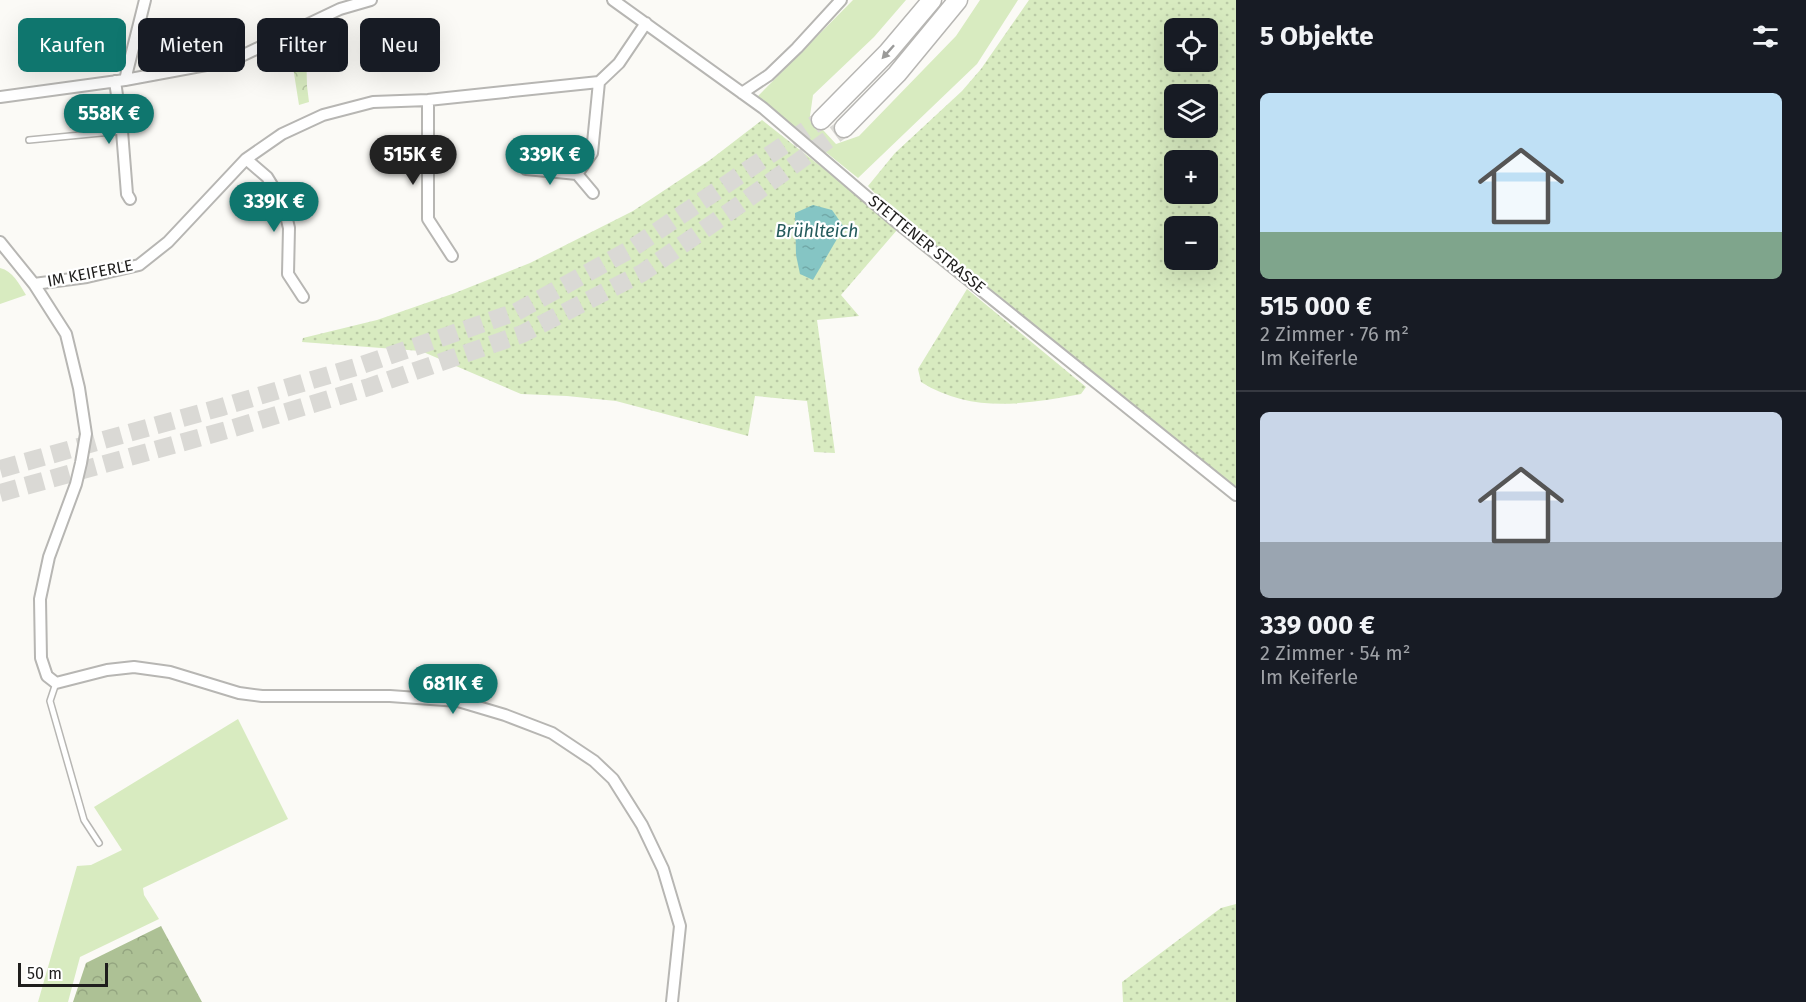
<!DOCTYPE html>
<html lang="de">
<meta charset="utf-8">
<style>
body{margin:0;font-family:"Fira Sans",sans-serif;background:#20242c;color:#f1f3f6;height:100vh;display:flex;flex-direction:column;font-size:22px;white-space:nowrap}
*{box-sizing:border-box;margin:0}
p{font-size:20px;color:#9ea1a6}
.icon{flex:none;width:33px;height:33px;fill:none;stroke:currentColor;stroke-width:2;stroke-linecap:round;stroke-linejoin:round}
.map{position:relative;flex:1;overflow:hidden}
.drawer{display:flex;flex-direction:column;background:#171b24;width:570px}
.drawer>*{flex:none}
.banner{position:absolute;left:18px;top:18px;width:570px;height:54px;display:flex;gap:12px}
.tools{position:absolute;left:1164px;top:18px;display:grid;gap:12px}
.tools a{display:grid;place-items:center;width:54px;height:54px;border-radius:9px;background:#171b24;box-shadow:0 6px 24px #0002;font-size:30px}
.scale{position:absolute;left:18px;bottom:15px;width:90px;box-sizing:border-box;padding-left:6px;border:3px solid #1f1e1d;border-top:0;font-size:16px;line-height:21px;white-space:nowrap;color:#1f1e1d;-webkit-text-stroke:4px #fff;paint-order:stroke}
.price{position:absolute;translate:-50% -51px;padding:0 14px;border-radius:21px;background:#0f766e;color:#fff;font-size:20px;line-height:39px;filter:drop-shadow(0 2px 3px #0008)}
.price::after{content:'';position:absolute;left:50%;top:36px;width:18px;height:14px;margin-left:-9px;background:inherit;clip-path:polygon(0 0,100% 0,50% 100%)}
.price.selected{background:#222;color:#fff}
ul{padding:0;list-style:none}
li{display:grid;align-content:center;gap:12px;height:318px;padding:0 24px}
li+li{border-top:2px solid #363941}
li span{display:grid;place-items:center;height:186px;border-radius:9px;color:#555}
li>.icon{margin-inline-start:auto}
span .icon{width:108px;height:108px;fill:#fffc;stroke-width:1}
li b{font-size:26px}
h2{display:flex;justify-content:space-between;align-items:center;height:72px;padding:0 24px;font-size:26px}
.chip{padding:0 21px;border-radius:9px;background:#171b24;box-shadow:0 6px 24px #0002;font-size:21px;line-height:54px}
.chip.selected{background:#0f766e;color:#fff}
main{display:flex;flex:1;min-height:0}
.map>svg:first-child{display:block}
.grass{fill:#d8ebc0}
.forest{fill:url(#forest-crowns)}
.park{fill:url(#park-crowns)}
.garden{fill:url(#garden-dots);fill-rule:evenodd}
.water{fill:url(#water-ripples)}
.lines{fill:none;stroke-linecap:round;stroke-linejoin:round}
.trunk-tunnel{stroke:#dad9d5;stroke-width:18;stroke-dasharray:18 9;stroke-linecap:butt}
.service-casing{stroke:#b7b6b3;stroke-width:8}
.minor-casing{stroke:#b7b6b3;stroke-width:14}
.trunk-casing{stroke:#b7b6b3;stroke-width:21}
.service{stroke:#fff;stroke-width:5}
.minor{stroke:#fff;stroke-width:10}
.trunk{stroke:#fff;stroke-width:18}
.oneway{fill:#9a9a99}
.labels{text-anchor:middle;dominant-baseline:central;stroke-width:4.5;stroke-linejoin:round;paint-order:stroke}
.street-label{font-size:16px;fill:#1f1e1d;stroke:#fff}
.water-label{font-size:18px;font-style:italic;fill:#255b5c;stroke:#fff}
</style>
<main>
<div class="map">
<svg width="1236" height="1002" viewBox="0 0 1236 1002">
<defs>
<pattern id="forest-crowns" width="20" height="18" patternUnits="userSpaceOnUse" patternTransform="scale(1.5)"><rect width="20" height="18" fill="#adc195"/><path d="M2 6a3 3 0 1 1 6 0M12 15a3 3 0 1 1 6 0" fill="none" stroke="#94a580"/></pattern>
<pattern id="park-crowns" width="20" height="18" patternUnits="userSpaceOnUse" patternTransform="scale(1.5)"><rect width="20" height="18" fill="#d8ebc0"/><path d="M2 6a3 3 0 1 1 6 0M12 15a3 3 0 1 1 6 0" fill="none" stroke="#b9c9a5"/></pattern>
<pattern id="garden-dots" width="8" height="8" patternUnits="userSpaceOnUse" patternTransform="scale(1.5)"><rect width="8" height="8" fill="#d8ebc0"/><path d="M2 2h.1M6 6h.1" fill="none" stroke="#b9c9a5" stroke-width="1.8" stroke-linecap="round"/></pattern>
<pattern id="water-ripples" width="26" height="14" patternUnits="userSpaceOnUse" patternTransform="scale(1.5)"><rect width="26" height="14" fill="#85c5c4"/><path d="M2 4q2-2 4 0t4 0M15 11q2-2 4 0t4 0" fill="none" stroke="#72a9a8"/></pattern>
</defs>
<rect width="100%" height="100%" fill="#fbfaf6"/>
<path class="grass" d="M853,0H906L874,37L813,95L810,116L836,144L859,136L956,36L980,0H1018L977,64L858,178L757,97Z
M0,268C13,271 19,284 26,295L0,304Z
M238,719L288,819L143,888L144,895L159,919L80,957L68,1002H38L77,866L91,865L122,850L94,807Z"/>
<path class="forest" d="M161,926L202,1002H73L86,963Z"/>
<path class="park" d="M295,47H306L307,86L309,102L299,105L293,67Z"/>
<path class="garden" d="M1029,0H1236V492L899,219L868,186L895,153L962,91L981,69ZM1174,28H1208V62H1174ZM1174,94H1208V128H1174ZM1174,160H1208V194H1174ZM1174,226H1208V260H1174Z
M762,120L852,191L897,230L841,295L859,316L817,320L835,453L814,452L807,401L755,396L748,436L616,401L567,396L521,394L421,351L302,342L303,338L377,320L455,293L530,263L633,211L710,160Z
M967,289L1086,387L1081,394C1026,404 972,414 921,382L918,369Z
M1236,904V1002H1123L1122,982L1221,908Z"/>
<path class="water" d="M813,205L832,210L844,227L813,280L800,274L796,255L795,213Z"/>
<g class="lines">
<path class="trunk-tunnel" d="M0,469L222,407L359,366L516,312L631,249L821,120
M0,493L227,430L369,387L522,334L642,273L742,203L844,128"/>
<g class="service-casing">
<path id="service" d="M29,140L122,131
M56,683L50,701L84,820L99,843"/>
</g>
<g class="minor-casing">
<path id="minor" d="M613,0L763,108L894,220L1236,495
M125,80L145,0
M115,81L122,131L127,194L130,199
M742,93L769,75L797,48L841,0
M0,97L125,80L233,60L340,9L371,0
M428,100V219L452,256
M246,159L267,177L283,203L289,228L288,274L303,297
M526,169L577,174
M593,193L577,174L592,153L599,82
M0,242L34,284L66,334L79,388L86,434L81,463L76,484L49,557L40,599L41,658L47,676L56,683L107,670L134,667L170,672L239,693L262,696H390L458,701L505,715L552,733L594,761L613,779L642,825L663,869L680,926L672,1002
M34,284L87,277L139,265L168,242L246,159L282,134L323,115L373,102L428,100L599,82L619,63L646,23"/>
</g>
<g class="trunk-casing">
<path id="trunk" d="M821,120L888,52L932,0
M844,128L897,74L958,0"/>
</g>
<use href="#service" class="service"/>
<use href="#minor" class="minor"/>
<use href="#trunk" class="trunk"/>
</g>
<defs><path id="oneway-solid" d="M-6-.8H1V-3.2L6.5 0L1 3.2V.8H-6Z" transform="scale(1.5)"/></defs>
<use class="oneway" href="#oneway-solid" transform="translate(888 52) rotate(132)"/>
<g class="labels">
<g class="street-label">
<text transform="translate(927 244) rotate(39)">STETTENER STRASSE</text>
<text transform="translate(90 273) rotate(-11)">IM KEIFERLE</text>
</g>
<g class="water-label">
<text x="817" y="231">Brühlteich</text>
</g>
</g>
</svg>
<div class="tools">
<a><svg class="icon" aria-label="locate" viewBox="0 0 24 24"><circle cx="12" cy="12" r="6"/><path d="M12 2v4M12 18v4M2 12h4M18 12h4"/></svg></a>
<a><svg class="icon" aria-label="layers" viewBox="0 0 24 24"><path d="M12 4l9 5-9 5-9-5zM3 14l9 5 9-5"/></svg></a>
<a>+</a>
<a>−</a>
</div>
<div class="scale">50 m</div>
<b class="price" style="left:109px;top:145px">558K €</b>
<b class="price selected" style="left:413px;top:186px">515K €</b>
<b class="price" style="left:550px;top:186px">339K €</b>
<b class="price" style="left:274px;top:233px">339K €</b>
<b class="price" style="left:453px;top:715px">681K €</b>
<div class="banner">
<a class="chip selected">Kaufen</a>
<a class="chip">Mieten</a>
<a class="chip">Filter</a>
<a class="chip">Neu</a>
</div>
</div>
<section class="drawer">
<h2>5 Objekte<svg class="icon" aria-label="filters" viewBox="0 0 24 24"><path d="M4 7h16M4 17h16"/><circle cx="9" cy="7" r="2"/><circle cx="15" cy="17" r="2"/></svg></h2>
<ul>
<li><span style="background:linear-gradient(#bfe0f5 75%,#7fa58c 0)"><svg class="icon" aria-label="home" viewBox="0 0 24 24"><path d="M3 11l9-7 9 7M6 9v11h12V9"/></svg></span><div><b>515 000 €</b><p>2 Zimmer · 76 m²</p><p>Im Keiferle</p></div></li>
<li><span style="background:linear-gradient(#c9d6e8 70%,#9aa5b1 0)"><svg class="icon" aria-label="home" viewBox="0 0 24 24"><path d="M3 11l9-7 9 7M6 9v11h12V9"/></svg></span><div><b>339 000 €</b><p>2 Zimmer · 54 m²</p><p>Im Keiferle</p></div></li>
</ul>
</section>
</main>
